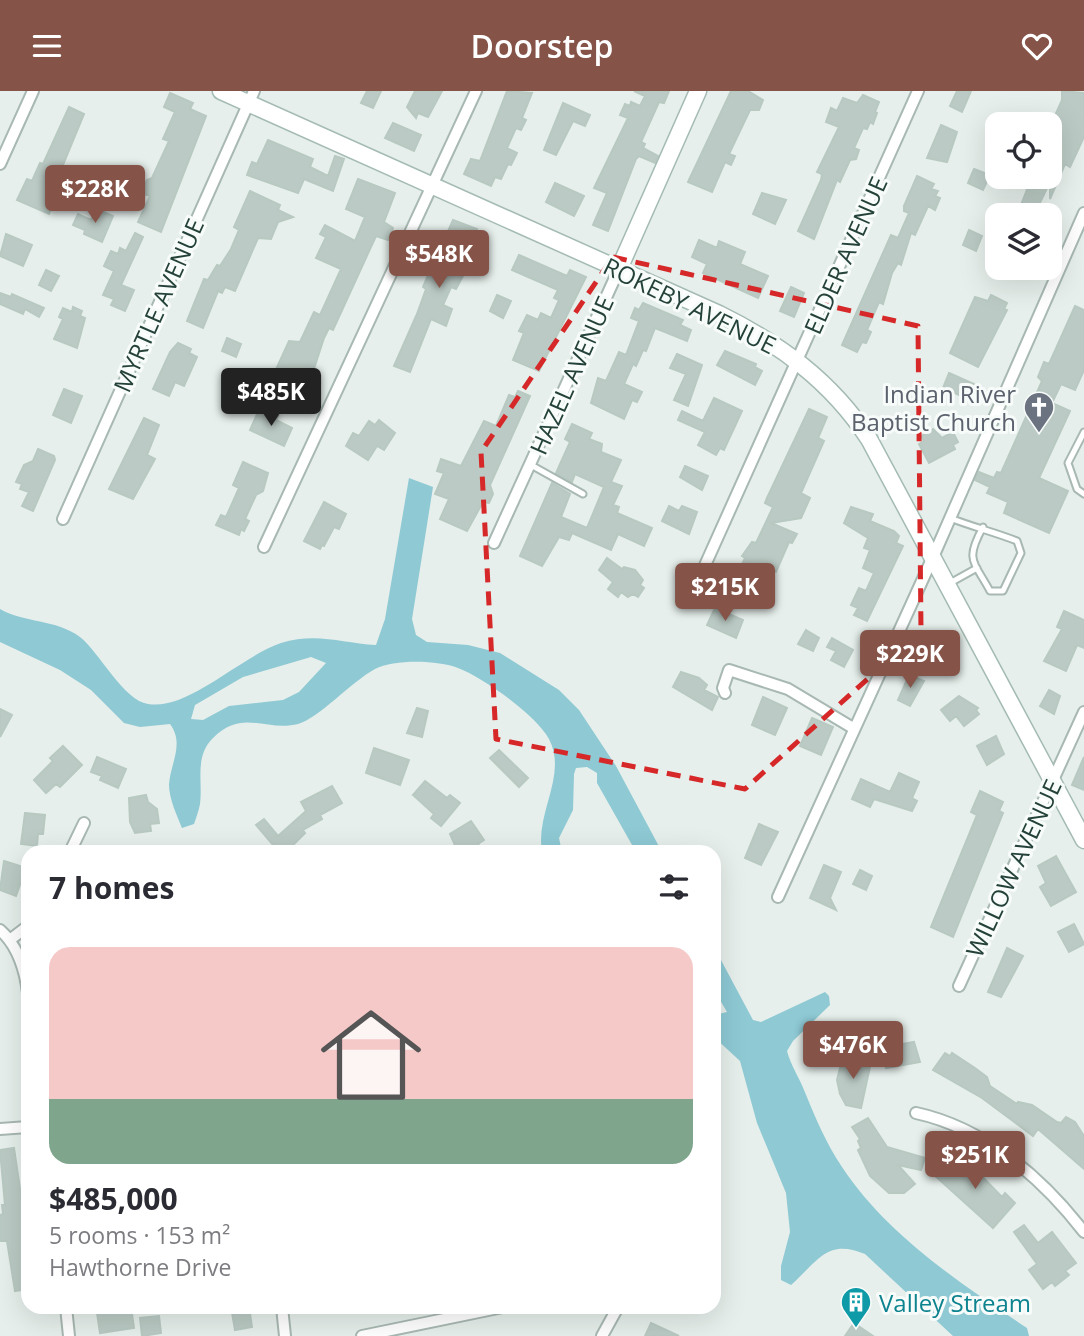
<!DOCTYPE html>
<meta charset="utf-8">
<style>
body{margin:0;font-family:"Open Sans",sans-serif;background:#f7f7f7;color:#2b2b33;height:100vh;display:flex;flex-direction:column;font-size:26px;white-space:nowrap}
*{box-sizing:border-box;margin:0}
p{font-size:23px;color:#7c7c81}
.icon{flex:none;width:38px;height:38px;fill:none;stroke:currentColor;stroke-width:2;stroke-linecap:round;stroke-linejoin:round}
.map{position:relative;flex:1;overflow:hidden}
.drawer{position:absolute;left:21px;top:754px;width:700px;height:469px;display:flex;flex-direction:column;background:#fff;border-radius:21px;box-shadow:0 7px 28px #0002}
.drawer>*{flex:none}
.buttons{position:absolute;left:985px;top:21px;display:grid;gap:14px}
.buttons a{display:grid;place-items:center;width:77px;height:77px;border-radius:14px;background:#fff;box-shadow:0 7px 28px #0002;font-size:35px}
.price{position:absolute;translate:-50% -60px;padding:0 16px;border-radius:7px;background:#855347;color:#fff;font-size:23px;line-height:46px;filter:drop-shadow(0 2px 4px #0008)}
.price::after{content:'';position:absolute;left:50%;top:42px;width:21px;height:16px;margin-left:-10px;background:inherit;clip-path:polygon(0 0,100% 0,50% 100%)}
.price.active{background:#222;color:#fff}
ul{padding:0;list-style:none}
li{display:grid;align-content:center;gap:14px;height:371px;padding:0 28px}
li+li{border-top:2px solid #e1e1e2}
li span{display:grid;place-items:center;height:217px;border-radius:21px;color:#555}
li>.icon{margin-inline-start:auto}
span .icon{width:126px;height:126px;fill:#fffc;stroke-width:1}
li b{font-size:30px}
h2{display:flex;justify-content:space-between;align-items:center;height:84px;padding:0 28px;font-size:30px}
header{display:flex;justify-content:space-between;align-items:center;height:91px;padding:0 28px;background:#855347;color:#fff;font-size:32px;font-weight:600}
.map>svg:first-child{display:block}
.water{fill:#8ec9d4;fill-rule:evenodd}
.building{fill:#bbcac4;stroke:#b8c9c2;stroke-width:2}
.lines{fill:none;stroke-linecap:round;stroke-linejoin:round}
.lane-casing{stroke:#a8b8b2;stroke-width:9}
.street-casing{stroke:#a8b8b2;stroke-width:14}
.secondary-casing{stroke:#a4bbb3;stroke-width:19}
.lane{stroke:#fff;stroke-width:5}
.street{stroke:#fff;stroke-width:10}
.secondary{stroke:#fff;stroke-width:16}
.marked{fill:none;stroke:#d62828;stroke-width:5;stroke-dasharray:14 9;stroke-linejoin:round}
.labels{text-anchor:middle;dominant-baseline:central;stroke-width:6;stroke-linejoin:round;paint-order:stroke}
.street-label{font-size:24px;fill:#24423a;stroke:#f7fbf9}
.worship-label{font-size:24px;fill:#5b616d;stroke:#f7fbf9;text-anchor:end}
.culture-label{font-size:24px;fill:#0d838f;stroke:#f7fbf9;text-anchor:start}
</style>
<header><svg class="icon" aria-label="menu" viewBox="0 0 24 24"><path d="M4 6h16M4 12h16M4 18h16"/></svg>Doorstep<svg class="icon" aria-label="heart" viewBox="0 0 24 24"><path d="M12 20l-8-8c-3-5 5-10 8-4 3-6 11-1 8 4z"/></svg></header>
<div class="map">
<svg width="1084" height="1245" viewBox="0 0 1084 1245">
<rect width="100%" height="100%" fill="#e6efeb"/>
<path class="water" d="M409,387L433,396L412,528L416,544L427,551L468,554L500,562L559,599L579,619L616,675L662,761H636L597,692V682L587,676L576,677L574,683L573,719L559,747L562,761H542C535,722 568,684 549,648C536,624 484,587 458,577C438,569 394,568 375,578C351,591 319,627 298,633C266,641 242,617 213,647C194,666 203,690 200,713C199,719 196,727 194,733L182,737C177,725 169,707 169,694C170,673 185,653 170,633L140,636L124,632L91,599L60,579L0,551V518C24,532 56,528 80,546C100,562 123,609 148,613C187,620 240,566 281,552C316,541 342,552 376,554L385,528ZM311,566L326,572L299,601L283,609L229,615L203,629L191,628L195,614L243,586Z
M714,856L753,929L761,931L825,901L829,905L830,914L793,950L787,960C791,975 799,986 804,999C815,1026 826,1052 842,1076C886,1143 961,1193 1027,1237L1029,1245H953L865,1163C827,1147 818,1170 791,1194L781,1189V1175L790,1141L786,1102L757,1032L740,970L714,946V924L727,921L714,899Z"/>
<path class="building" d="M367,0H381L373,17L361,12Z
M415,0H442L428,26L418,22L416,27L407,16Z
M507,0L532,2L522,27L526,29L521,39L516,37L507,57L517,62L511,74L508,73L501,88L495,86L491,95L464,83L471,68L480,70Z
M634,0H669L664,12L659,11L641,51L645,53L643,57L658,65L655,72L639,65L636,68L608,140L593,134L607,102L594,97L628,27L620,24L625,13L630,15L631,11L640,15L645,5Z
M731,0H748L763,9L759,19H750L729,63L735,65L731,74L725,71L712,101L688,91Z
M957,0H971L962,21L950,15Z
M1062,0L1084,2V46L1070,76L1065,73L1050,108V91L1034,124H1017L1028,96L1024,94L1028,86H1050V36L1062,9Z
M170,2L193,12L190,18L206,25L161,141L138,131L150,105L141,102L147,89L152,87L169,50L163,48L175,21L164,16Z
M863,4L879,11L875,21L877,22L873,33L870,31L867,38L863,37L854,57L859,59L856,68L850,69L840,91L837,89L814,148L798,140L821,89L822,83L817,81L839,36L826,31L831,17L837,20L843,7L857,12Z
M563,12L590,24L585,35L573,30L556,64L544,59Z
M69,16L84,23L48,110L53,113L49,123L17,109L27,88L32,90L40,72L43,73Z
M393,32L421,44L414,60L385,47Z
M941,34L957,41L947,71L927,67Z
M268,49L313,68L310,76L328,85L335,65L344,68L333,100L304,88L298,102L247,84L252,71L257,73Z
M974,78L990,84L983,99L968,92Z
M917,85L934,93L931,98L938,100L935,105L940,107L935,119L928,115L915,144L911,142L901,174L898,172L892,182L883,213L879,211L867,239L871,241L866,252L862,251L857,261L842,254L891,144L898,147L909,122L904,120V115Z
M358,88L395,102L384,131L393,137L388,149L376,145L333,239L329,237L324,247L307,299L273,285L289,250L300,251L314,221L320,224L341,178L316,167L326,146L320,143L325,134L355,150L365,126L346,118Z
M555,92L584,105L574,125L546,111Z
M250,100L280,114L278,119L293,126L278,131L271,148L258,147L235,200L225,196L222,202L218,200L203,237L187,230L204,188L208,189L217,174L220,175L231,158L239,139L234,136Z
M762,102L786,109L775,133L753,123Z
M96,118L113,125L102,151L84,143L85,139L73,134L78,123L91,129Z
M453,129L477,138L465,165L472,168L456,198L451,196L443,214L452,218L446,235L431,228L410,281L394,275L417,223L426,198L423,196L429,182L433,183L441,165L438,163Z
M969,139L982,145L976,160L963,154Z
M135,142L143,146L121,194L134,199L125,220L111,214L114,208L103,204L114,180L104,175L111,160L118,163L120,157L126,160Z
M6,143L32,154L23,175L0,165Z
M699,149L717,157L719,150L745,161L740,173L768,185L758,207L703,182L707,173L692,166Z
M519,164L567,185L570,179L586,186L539,280L513,269L524,242L519,240L527,224L538,229L541,222L551,227L559,209L554,207L558,199L512,179Z
M46,179L59,185L51,200L39,194Z
M791,196L804,202L794,226L780,220Z
M0,202L11,206L12,203L44,217L39,226L25,218L23,223L0,213Z
M497,204L511,210L503,227L490,220Z
M991,204L1007,212L1004,218L1007,219L978,276L950,262L975,206L988,210Z
M643,212L683,229L680,234L691,239L687,250L655,237L646,260L643,259L636,275L633,273L624,293L642,301L637,311L632,309L624,328L591,312L598,287L606,290L619,261L626,264L639,230L631,227L635,217L639,219Z
M1075,215L1084,219V279L1075,299L1061,293L1052,312L1070,320L1039,387L1068,400L1049,442L1004,422L1008,411L987,402L990,396L975,389L979,381L994,387L997,381L1001,382L1042,290L1038,286L1044,271L1049,273Z
M73,216L82,220L80,225L85,227L77,257L54,248L63,228L59,226L63,217L72,221Z
M227,247L241,253L236,266L222,260Z
M178,252L191,258L189,262L197,266L184,295L175,291L169,305L153,298L170,261Z
M725,260L756,273L755,276L762,280L755,294L717,274Z
M677,263L702,274L688,315L674,309L686,283L670,277Z
M949,282L974,293L968,308L943,297Z
M64,298L82,305L71,332L53,324Z
M518,300L530,305L490,394L493,403L489,412L483,411L467,440L440,428L449,408L435,403L444,382L437,380L441,368L461,375L484,330L496,335L509,304L515,306Z
M714,307L742,320L724,359L720,357L716,364L698,354L705,341L678,329L682,320L703,330Z
M809,318L827,326L818,347L824,350L801,402L810,407L801,427L771,432L797,443L792,452L789,451L776,481L766,476L756,498L735,488L745,467L742,465L752,451L756,452L773,416L765,412L767,407Z
M266,320L278,325L276,329L292,337L284,355L250,339L258,321L264,324Z
M144,327L159,334L147,364L155,368L133,408L109,398Z
M379,329L395,342L384,359L377,355L368,369L346,355L353,342L359,345L369,330L375,334Z
M572,333L592,342L589,348L602,353L601,361L621,369L611,391L622,395L613,414L619,416L617,422L652,437L644,455L618,443L611,459L572,442L569,449L559,446L542,475L520,465L552,392L570,403L561,426L587,437L604,396L575,383L572,391L556,382L570,351L565,348Z
M933,338L942,347L953,341L958,351L953,354L955,358L929,372L919,353L924,350L921,345Z
M38,358L54,365L55,369L33,420L22,415L29,401L20,398L22,393L16,391L24,374L33,370Z
M243,371L268,382L263,400L256,404L245,428L249,430L244,440L241,438L239,444L216,434L221,424L226,426L239,397L233,394Z
M685,375L708,385L702,399L680,386Z
M324,411L346,423L339,438L334,436L324,455L322,454L320,458L304,450Z
M669,415L679,420L682,415L697,421L689,443L662,430Z
M851,416L873,423L870,430L894,440L899,445L896,452L903,455L867,530L854,524L858,517L851,514L859,497L866,500L874,482L863,477L870,459L864,457L868,447L844,432Z
M607,467L622,478L624,476L635,479L643,489L640,494L644,497L638,506L633,503L628,506L621,501L618,506L608,498L613,491L599,479Z
M715,517L743,529L736,547L707,534Z
M1064,520L1084,529V557L1077,554L1066,580L1044,570L1062,538L1057,536Z
M806,539L819,547L813,560L798,553Z
M939,546L953,561L940,573L936,568L933,571L920,558Z
M832,547L853,559L844,576L831,569L836,560L827,556Z
M681,581L699,587L707,594L704,599L718,606L712,619L673,596Z
M909,584L924,590L910,615L898,609Z
M1049,599L1060,605L1054,623L1040,615Z
M959,605L978,617L976,619L979,623L964,635L956,625L950,630L941,619Z
M763,606L787,617L775,644L752,634Z
M417,617L428,620L422,646L407,642Z
M0,618L12,624L0,646Z
M812,627L833,636L821,664L800,655Z
M996,645L1004,663L987,674L977,655Z
M63,655L82,674L60,696L56,693L46,702L34,689L53,670L50,667Z
M374,657L409,669L400,694L366,682Z
M499,659L528,687L519,696L490,667Z
M97,666L126,678L118,697L100,689L102,685L91,681Z
M1084,666V699L1072,694Z
M899,682L919,691L912,707L917,710L912,720L874,708L870,716L852,708L861,688L890,701Z
M425,690L447,707L450,704L460,712L441,735L431,727L434,723L413,704Z
M332,695L342,712L320,724L322,728L303,739L305,742L286,761H279L256,734L264,728L278,745L306,720L301,711Z
M980,700L1003,711L999,720L1003,722L953,846L931,836L977,724L971,721Z
M146,704L148,711L157,718L159,732L150,733L151,740L135,742L130,731L129,707Z
M25,722L45,724L43,743H38L37,755L21,753Z
M471,730L484,749L478,753L483,761H458L450,743Z
M759,733L778,741L761,774L745,767Z
M1056,765L1076,801L1051,815L1040,796L1046,792L1038,775Z
M4,770L26,777L16,805L0,799Z
M824,774L841,781L830,807L836,819L810,807Z
M860,779L872,785L866,799L853,793Z
M1074,833L1084,853L1069,861L1058,841Z
M1007,857L1023,865L1001,906L988,901Z
M914,951L920,971L886,977L880,957Z
M945,962L950,965L952,962L975,977L987,986L990,995L1017,1013L1018,1011L1032,1014L1057,1031L1061,1032L1066,1026L1075,1031L1084,1045V1078L1038,1038L1033,1045L982,1007L933,979Z
M848,967L871,971L861,1017L846,1014L840,1003L837,989L840,977Z
M868,1027L887,1056L925,1067L921,1079L898,1074L915,1093L904,1102H889L870,1085L858,1059L861,1057L858,1050L860,1048L852,1036Z
M14,1057L28,1152V1198L15,1200L7,1150H0V1124L3,1123L2,1114H5L0,1059Z
M951,1065L966,1080L972,1075L1002,1106L1005,1102L1015,1112L993,1137L933,1083Z
M1024,1134L1038,1152L1052,1141L1076,1172L1065,1180L1069,1184L1055,1195L1052,1191L1043,1198L1029,1179L1037,1173L1014,1141Z
M100,1216H131L134,1237L100,1242L97,1222L101,1221Z
M231,1216H249L252,1236L235,1239Z
M159,1225L161,1242L142,1245L140,1227Z
M651,1232L679,1245H645Z
M854,1232L873,1245H845Z"/>
<g class="lines">
<g class="lane-casing">
<path id="lane" d="M1084,341L1068,372L1077,398L1084,403
M531,374L583,403
M950,427C973,436 994,441 1017,450L1021,462L1003,500H990C973,469 965,469 983,436
M950,492L977,477"/>
</g>
<g class="street-casing">
<path id="street" d="M0,73L33,0
M63,428L254,0
M494,452L619,178
M264,456L476,0
M702,481L918,0
M725,602L723,597L729,579L788,598L853,637
M70,761L84,732
M778,806L937,457L1084,122
M0,839C18,855 25,878 28,902
M11,848L28,835
M959,895L1084,621
M916,1022C985,1037 1042,1087 1084,1141
M0,1038L28,1036
M66,1216L69,1245
M282,1216L285,1245
M362,1245L503,1216
M602,1245L618,1216"/>
</g>
<g class="secondary-casing">
<path id="secondary" d="M221,0L719,223C780,253 831,290 869,348L1084,749
M619,178L698,0"/>
</g>
<use href="#lane" class="lane"/>
<use href="#street" class="street"/>
<use href="#secondary" class="secondary"/>
</g>
<path class="marked" d="M613,166L918,235L921,540L745,698L496,648L481,361Z"/>
<defs>
<g id="church-pin" transform="scale(1.575)"><path d="M0 17L-7.5 6A9.5 9.5 0 1 1 7.5 6Z" fill="#6b7280" stroke="#f7fbf9"/><path d="M-1.2-6h2.4v3.5h3.3v2.4h-3.3V6h-2.4V-.1h-3.3v-2.4h3.3Z" fill="#fff"/></g>
<g id="building-pin" transform="scale(1.575)"><path d="M0 17L-7.5 6A9.5 9.5 0 1 1 7.5 6Z" fill="#0f9aa8" stroke="#f7fbf9"/><path d="M-4-6H4V6H1V3H-1V6H-4ZM-2.5-4.3h1.7v1.8h-1.7ZM.8-4.3h1.7v1.8H.8ZM-2.5-1h1.7V.8h-1.7ZM.8-1h1.7V.8H.8Z" fill="#fff"/></g>
</defs>
<g fill-rule="evenodd">
<use href="#church-pin" x="1039" y="316"/>
<use href="#building-pin" x="856" y="1211"/>
</g>
<g class="labels">
<g class="street-label">
<text transform="translate(845 164) rotate(-66)">ELDER AVENUE</text>
<text transform="translate(158 214) rotate(-66)">MYRTLE AVENUE</text>
<text transform="translate(690 214) rotate(26)">ROKEBY AVENUE</text>
<text transform="translate(571 284) rotate(-66)">HAZEL AVENUE</text>
<text transform="translate(1013 777) rotate(-65)">WILLOW AVENUE</text>
</g>
<g class="worship-label">
<text x="1016" y="302">Indian River<tspan x="1016" dy="28">Baptist Church</tspan></text>
</g>
<g class="culture-label">
<text x="879" y="1211">Valley Stream</text>
</g>
</g>
</svg>
<div class="buttons">
<a><svg class="icon" aria-label="locate" viewBox="0 0 24 24"><circle cx="12" cy="12" r="6"/><path d="M12 2v4M12 18v4M2 12h4M18 12h4"/></svg></a>
<a><svg class="icon" aria-label="layers" viewBox="0 0 24 24"><path d="M12 4l9 5-9 5-9-5zM3 14l9 5 9-5"/></svg></a>
</div>
<b class="price" style="left:95px;top:134px">$228K</b>
<b class="price" style="left:439px;top:199px">$548K</b>
<b class="price active" style="left:271px;top:337px">$485K</b>
<b class="price" style="left:725px;top:532px">$215K</b>
<b class="price" style="left:910px;top:599px">$229K</b>
<b class="price" style="left:853px;top:990px">$476K</b>
<b class="price" style="left:975px;top:1100px">$251K</b>
<section class="drawer">
<h2>7 homes<svg class="icon" aria-label="filters" viewBox="0 0 24 24"><path d="M4 7h16M4 17h16"/><circle cx="9" cy="7" r="2"/><circle cx="15" cy="17" r="2"/></svg></h2>
<ul>
<li><span style="background:linear-gradient(#f6c9c9 70%,#7fa58c 0)"><svg class="icon" aria-label="home" viewBox="0 0 24 24"><path d="M3 11l9-7 9 7M6 9v11h12V9"/></svg></span><div><b>$485,000</b><p>5 rooms · 153 m²</p><p>Hawthorne Drive</p></div></li>
</ul>
</section>
</div>
